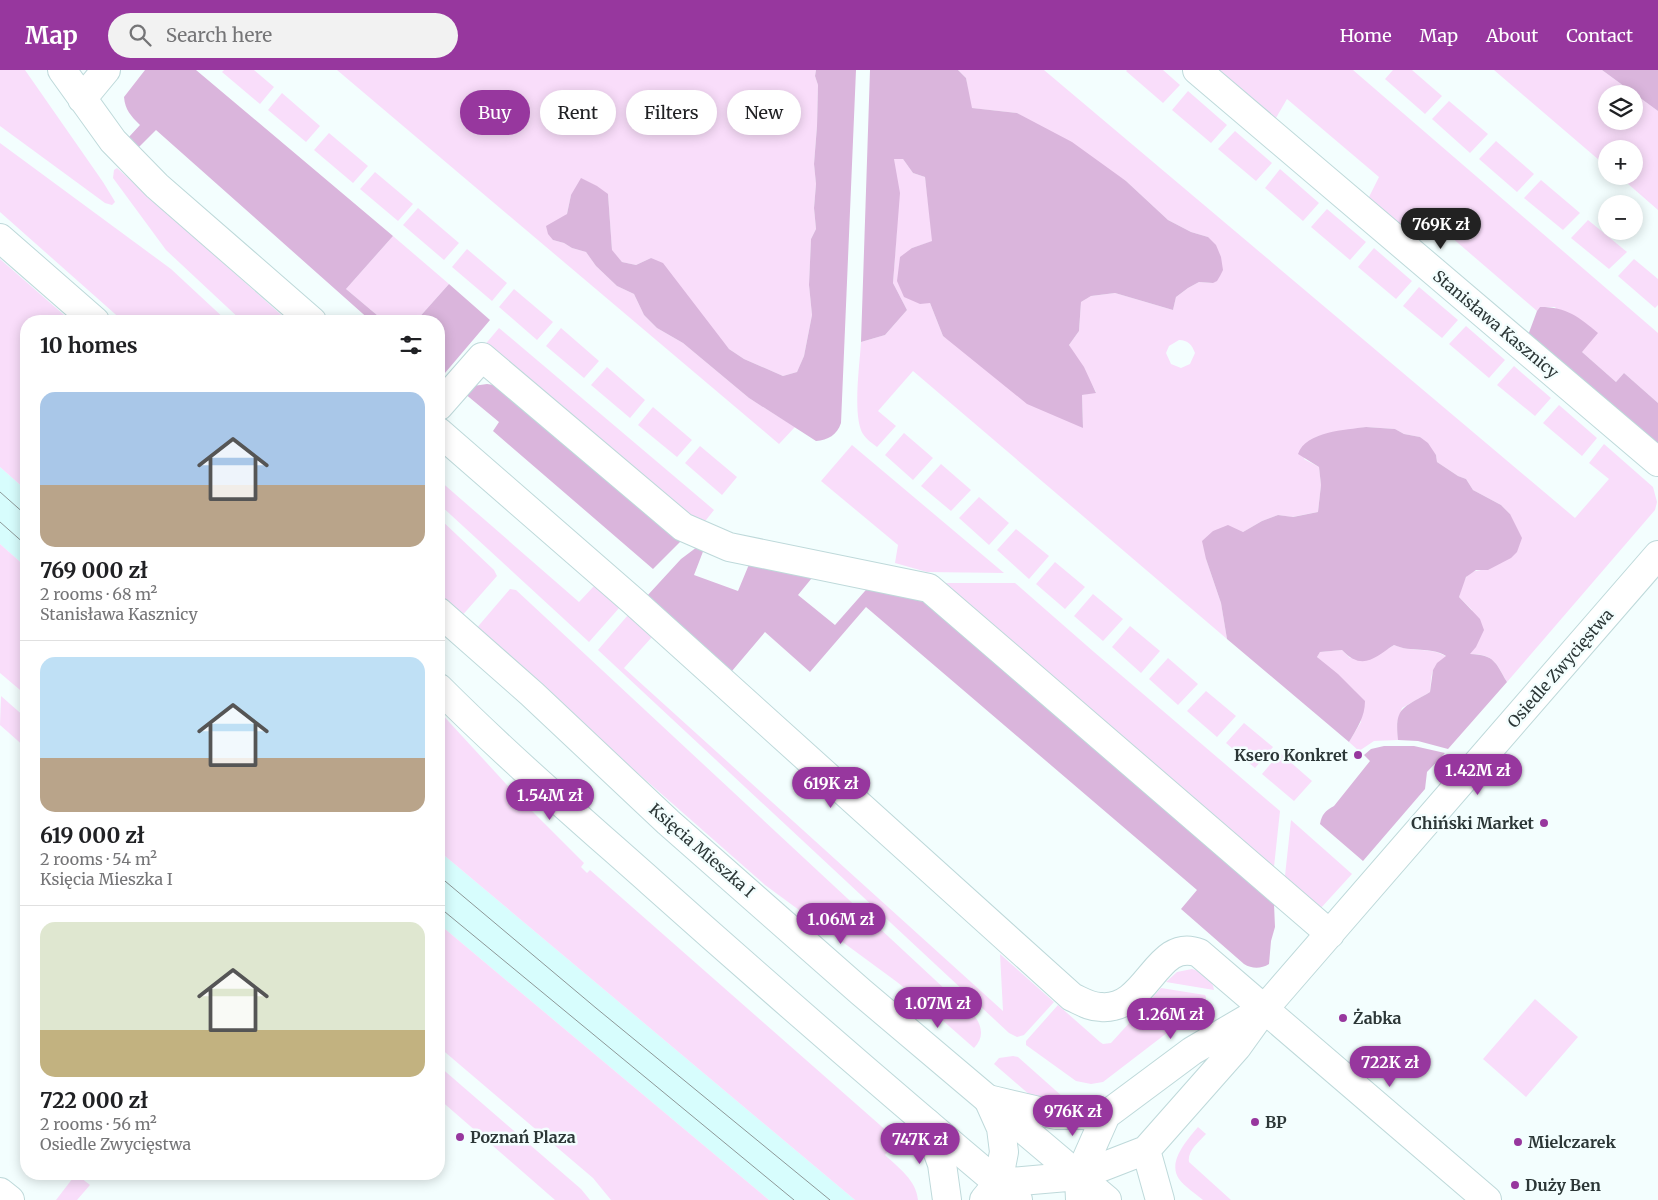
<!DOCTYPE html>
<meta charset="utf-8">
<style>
body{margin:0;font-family:Merriweather,serif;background:#f2f2f2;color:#202124;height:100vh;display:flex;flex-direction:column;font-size:19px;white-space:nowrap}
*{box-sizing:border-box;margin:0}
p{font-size:16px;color:#757577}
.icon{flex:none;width:28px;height:28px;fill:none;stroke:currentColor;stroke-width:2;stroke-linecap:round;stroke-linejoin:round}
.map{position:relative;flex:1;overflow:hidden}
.side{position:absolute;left:20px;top:245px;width:425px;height:865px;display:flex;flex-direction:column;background:#fff;border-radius:20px;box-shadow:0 2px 12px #0003}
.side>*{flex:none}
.guide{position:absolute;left:460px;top:20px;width:475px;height:45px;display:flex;gap:10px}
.fabs{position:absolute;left:1598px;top:15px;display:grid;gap:10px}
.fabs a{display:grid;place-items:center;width:45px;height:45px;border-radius:50%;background:#fff;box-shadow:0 2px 12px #0003;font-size:25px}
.price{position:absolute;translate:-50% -42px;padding:0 11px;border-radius:18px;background:#97379e;color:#fff;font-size:16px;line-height:32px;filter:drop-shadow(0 1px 2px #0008)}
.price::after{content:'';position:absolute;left:50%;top:30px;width:15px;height:11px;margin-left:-8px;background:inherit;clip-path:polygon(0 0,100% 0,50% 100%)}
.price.active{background:#222;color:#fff}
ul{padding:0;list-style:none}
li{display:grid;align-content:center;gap:10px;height:265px;padding:0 20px}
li+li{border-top:1px solid #e0e0e0}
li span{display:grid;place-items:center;height:155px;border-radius:15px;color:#555}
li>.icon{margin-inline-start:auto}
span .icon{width:90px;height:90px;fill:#fffc;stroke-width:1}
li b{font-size:21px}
h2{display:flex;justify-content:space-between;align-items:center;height:60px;padding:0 20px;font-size:21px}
.chip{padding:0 18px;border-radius:22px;background:#fff;box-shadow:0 2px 12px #0003;font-size:18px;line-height:45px}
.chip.active{background:#97379e;color:#fff}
header{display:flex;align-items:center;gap:30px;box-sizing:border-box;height:70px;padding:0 25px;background:#97379e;color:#fff}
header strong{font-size:24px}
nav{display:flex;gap:28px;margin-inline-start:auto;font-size:18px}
.search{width:350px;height:45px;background:#f2f2f2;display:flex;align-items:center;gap:12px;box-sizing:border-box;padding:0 18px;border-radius:28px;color:#757577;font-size:19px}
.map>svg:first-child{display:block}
.built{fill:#d7fdfd}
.green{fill:#f9ddfa;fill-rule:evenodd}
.forest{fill:#dab5dc}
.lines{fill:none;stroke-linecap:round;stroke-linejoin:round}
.minor-casing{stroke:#bed9da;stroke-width:30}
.tertiary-casing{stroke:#bed9da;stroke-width:30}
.minor{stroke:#fff;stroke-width:28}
.tertiary{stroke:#fff;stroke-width:28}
.tram{stroke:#8d9898;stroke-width:1}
.poi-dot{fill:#97379e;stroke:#f3fefe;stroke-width:2}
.labels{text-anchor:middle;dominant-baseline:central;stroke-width:5;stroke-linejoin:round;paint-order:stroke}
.street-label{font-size:16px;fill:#2c3737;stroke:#f3fefe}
.poi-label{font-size:16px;font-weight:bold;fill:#2c3737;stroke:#f3fefe;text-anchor:start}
</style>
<header>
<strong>Map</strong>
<div class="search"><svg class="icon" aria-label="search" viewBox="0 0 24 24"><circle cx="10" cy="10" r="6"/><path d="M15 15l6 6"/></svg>Search here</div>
<nav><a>Home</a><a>Map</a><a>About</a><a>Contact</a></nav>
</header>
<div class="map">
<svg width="1658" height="1130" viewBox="0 0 1658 1130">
<rect width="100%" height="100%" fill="#f3fefe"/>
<path class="built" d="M0,397L26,420V497L0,474Z
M439,781L855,1130H769L439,854Z"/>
<path class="green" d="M0,0H25L103,112L114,130L115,132L112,135L105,133L0,56Z
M224,0H254L274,17L260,34L222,2Z
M337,0H816L815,6L818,15L817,56L814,94L816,114L814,138L816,159L811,169L809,215L812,245L804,286L797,302L783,306L744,289L729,279L651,188L636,195L622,192L612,181L608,124L571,125L567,144L553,170L564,173L572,178L586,182L596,196L617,216L634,224L644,245L657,258L683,273L749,328L795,357L779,374Z
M958,0H1044L1575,448L1609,409L1589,393L1604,374L1653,417L1657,432L1655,440L1507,612C1496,593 1494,584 1470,584L1472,540L1459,527C1465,507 1466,499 1488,500L1510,444L1501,435L1473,420L1466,409L1458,406L1437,392L1436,385L1420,367L1404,364L1395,359L1366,357L1316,367L1304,389L1319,397L1321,415L1318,442L1292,447L1278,445L1262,451L1243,462L1206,489L1221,533L1227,569L913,301L878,341L896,356L877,377C872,373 866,369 863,364C852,346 860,293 861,272L885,265L907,240L893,213L897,157L894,89H903L913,103L925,107L933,171L912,178L930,233L943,266L1083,358L1082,325L1096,322L1069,275L1079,261L1081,232L1091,226L1115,223L1173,240L1176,227L1188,218L1199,212L1213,213L1208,167L1191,162L1168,150L1126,111L1017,43L971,38L966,8ZM1179,270C1188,270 1192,275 1195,283L1190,294L1181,298L1171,294L1166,283L1169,276Z
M1127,0H1163L1180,15L1163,33L1126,1Z
M1211,0H1353L1658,263V333L1624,303L1616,312L1582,282L1555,237H1540L1537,241L1429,148L1416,172L1367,131L1379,107L1287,29L1273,53Z
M1393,0H1412L1442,26L1425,44L1385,9Z
M1494,0H1602L1658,41V140L1619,106H1634V79H1606V96ZM1606,24H1634V51H1606Z
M1188,21L1227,55L1211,73L1172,40Z
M282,23L320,56L306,72L268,40Z
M1449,31L1488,64L1470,83L1432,49Z
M1235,61L1272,93L1256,111L1218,79Z
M329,63L368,96L353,113L314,80Z
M1496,71L1534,104L1517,122L1479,89Z
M0,73L171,199L227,251H123L0,142Z
M117,98L288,251H242L166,180L113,108L114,100Z
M1280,99L1319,133L1303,151L1265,118Z
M375,102L413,134L398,151L360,119Z
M1541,110L1580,143L1563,160L1524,128Z
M418,138L459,173L444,190L403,155Z
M1327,139L1366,172L1350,190L1311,157Z
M1588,150L1627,182L1609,199L1571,168Z
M393,166L449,214L416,251H384L346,219Z
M1374,178L1412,211L1396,229L1358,197Z
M467,179L507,213L492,231L452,197Z
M0,189L71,251H26V420L0,397Z
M1634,189L1658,209V235L1655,238L1618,206Z
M1419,217L1458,250L1442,268L1403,236Z
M514,219L553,252L537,270L499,237Z
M1466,256L1505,290L1489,308L1449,274Z
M499,258L714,440L702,455L483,277Z
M561,258L599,291L584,308L546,276Z
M1514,296L1551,328L1535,346L1497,315Z
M607,297L645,330L630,348L591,315Z
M1559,335L1597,368L1582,386L1543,353Z
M653,337L692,370L677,387L638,355Z
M904,363L933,388L913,410L885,385Z
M852,375L1004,503L927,502L895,493L898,475L821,411Z
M700,376L737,407L722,425L685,393Z
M941,394L971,420L951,441L921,416Z
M439,410L579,532L595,515L620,537L589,572L439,434Z
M979,427L1009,453L989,475L959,448Z
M439,448L494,500L497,506L460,548L439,529Z
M1016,459L1049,486L1029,509L997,480Z
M0,474L26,497V625L0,603Z
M1055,492L1085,517L1065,539L1036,514Z
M931,513H1015L1094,582L1280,741L1273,806Z
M510,519L516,520L976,948C983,959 983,969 974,978L925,935L897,912L765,815L475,560Z
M1093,524L1123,549L1103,571L1074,546Z
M628,545L652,567L624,598L1003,941L1000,884L1054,932L1024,965L1017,967L1009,963L598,580Z
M1130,556L1160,581L1141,603L1112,577Z
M1394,575C1411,583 1431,576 1447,587C1430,597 1432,603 1430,622L1402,638L1397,653L1398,670L1374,671L1359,681L1349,672L1361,652L1355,621L1317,587L1320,582L1342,580L1350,588L1388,579Z
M1168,588L1198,614L1178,635L1149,609Z
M1206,621L1236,646L1217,667L1187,641Z
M1,626L26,648V678L0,655Z
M439,641L520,729L584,793L581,797L587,803L590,800L897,1070L885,1085C899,1098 916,1110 918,1130H855L439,781Z
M1244,653L1273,677L1255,698L1226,673Z
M1280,683L1312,711L1294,731L1262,704Z
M1291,750L1352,804L1320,839L1284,815Z
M439,854L769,1130H611L593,1108L439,977Z
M1192,899C1202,902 1213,909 1214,920L1166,912L1177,902Z
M1161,918L1205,925L1206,927V933L1103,1012L1091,1014L1076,1011L1026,975V971L1058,935L1100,972L1103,974L1111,973Z
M1535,929L1578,967L1526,1027L1483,989Z
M1013,986L1018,987L1072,1035L1030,1025L994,994L999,988Z
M439,996L581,1119L590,1130H555L439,1029Z
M1198,1057L1206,1064C1199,1072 1187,1081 1189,1092L1231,1130H1203C1195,1123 1185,1117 1179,1109C1167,1092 1187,1070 1198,1057Z
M76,1104L90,1115L77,1130H56Z"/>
<path class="forest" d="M145,0H196L393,166L346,219L384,251H371L156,60L138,78L128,68L140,55C131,46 125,40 124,27Z
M816,0H856L841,353C837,365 828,370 816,371L749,328L683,273L657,258L644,245L634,224L617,216L596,196L586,182L572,178L564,173L553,170L548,164L546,156L567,144L571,125L581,108L597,116L608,124L612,180L622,192L636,195L651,188L663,193L729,279L744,289L783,306L797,302L804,286L812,245L809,215L811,169L816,159L814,138L816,114L814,94L817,56L818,15L815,6Z
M870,0H958L966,8L972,38L1017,43L1072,72L1126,111L1168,150L1191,162L1208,167L1216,175L1221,187L1223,200L1220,206L1217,211L1213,213L1199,212L1188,218L1176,227L1173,240L1115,223L1091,226L1081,232L1079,261L1069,275L1084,297L1096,323L1082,325L1083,358L1027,334L943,266L930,233L920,234L904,227L897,211L900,187L912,178L932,171L925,107L913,103L903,89H894L900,123L893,213L907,240L885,265L861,272Z
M1602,0H1658V41Z
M449,214L490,250L439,310V251H416Z
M1540,237C1567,237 1579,247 1598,263L1582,282L1616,312L1624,303L1658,333V380L1527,268L1537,241Z
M487,314L494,315L684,468L653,499L493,361L499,352L464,323L473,316Z
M1366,357L1395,359L1404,364L1420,367L1428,373L1436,385L1437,392L1458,406L1466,409L1473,420L1501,435L1510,444L1522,468L1517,482L1511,488L1488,500H1476L1466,507L1459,527L1480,549L1484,560L1476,577L1470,584C1495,585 1495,592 1507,612L1448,679L1418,671L1398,670C1394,636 1404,638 1430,622L1433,600L1437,593L1446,586C1431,576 1411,583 1394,575C1375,587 1363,602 1342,580L1320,582L1317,587L1338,604L1365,631C1365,647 1357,658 1349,672L1227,569L1221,533L1206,489L1202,471L1213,461L1228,455L1243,462L1262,451L1278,445L1293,447L1318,442L1321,415L1319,397L1298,384C1306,361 1346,360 1366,357Z
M697,477L704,479L694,505L738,521L750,492L816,503L798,525L835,555L872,513L919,528L926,532L1274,834L1275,857L1271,871L1269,894C1261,899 1252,899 1244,894L1181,839L1197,820L866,537L810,602L765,562L732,601L647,526L681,489Z
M1384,676H1414L1445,683L1427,702L1425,719L1363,791L1320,754C1322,744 1325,741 1334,736L1370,691L1364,685L1371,679Z"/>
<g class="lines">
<g class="minor-casing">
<path id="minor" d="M62,0L113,71L157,116L312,251
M1197,0L1658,392
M82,29L106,0
M439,336L482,287L683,457L729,477L929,518L1330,864
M439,362L633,531L1072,927C1081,931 1090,937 1101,937C1148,941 1156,866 1199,883L1487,1130
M988,1029L1056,1045H1106
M1106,1045L1192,981L1257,943
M927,1053L942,1094L947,1130
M1146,1080L1160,1130
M998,1113L1079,1106L1146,1080L1237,977L1265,938L1658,485
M0,1122L10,1130
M984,1130L998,1113L1004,1082L1001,1058L988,1029
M1080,1130L1079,1106L1106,1045"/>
</g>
<g class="tertiary-casing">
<path id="tertiary" d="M0,168L95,251
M439,542L532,624L668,752L861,922L1107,1130
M439,618C507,686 579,748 651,812C772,920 894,1026 1018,1130"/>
</g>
<use href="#minor" class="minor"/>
<use href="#tertiary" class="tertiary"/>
<path class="tram" d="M0,422L26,445
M0,452L26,475
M439,806L596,938L830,1130
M439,837L794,1130"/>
</g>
<g class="poi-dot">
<circle cx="1358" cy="685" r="5"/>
<circle cx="1544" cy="753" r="5"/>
<circle cx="1343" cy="948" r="5"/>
<circle cx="1255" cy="1052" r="5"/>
<circle cx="460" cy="1067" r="5"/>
<circle cx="1518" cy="1072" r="5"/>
<circle cx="1515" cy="1115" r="5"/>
</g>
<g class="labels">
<g class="street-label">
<text transform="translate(1496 254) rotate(40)">Stanisława Kasznicy</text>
<text transform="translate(1560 598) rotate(-49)">Osiedle Zwycięstwa</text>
<text transform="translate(702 780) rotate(41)">Księcia Mieszka I</text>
</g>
<g class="poi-label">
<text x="1348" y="685" text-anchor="end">Ksero Konkret</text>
<text x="1534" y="753" text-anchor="end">Chiński Market</text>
<text x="1353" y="948">Żabka</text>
<text x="1265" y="1052">BP</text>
<text x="470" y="1067">Poznań Plaza</text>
<text x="1528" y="1072">Mielczarek</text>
<text x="1525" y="1115">Duży Ben</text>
</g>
</g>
</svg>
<div class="fabs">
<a><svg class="icon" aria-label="layers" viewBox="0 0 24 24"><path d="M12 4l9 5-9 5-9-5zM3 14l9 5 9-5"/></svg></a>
<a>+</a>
<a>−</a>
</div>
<b class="price active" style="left:1441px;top:180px">769K zł</b>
<b class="price" style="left:1478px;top:726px">1.42M zł</b>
<b class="price" style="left:831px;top:739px">619K zł</b>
<b class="price" style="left:550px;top:751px">1.54M zł</b>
<b class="price" style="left:841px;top:875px">1.06M zł</b>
<b class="price" style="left:938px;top:959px">1.07M zł</b>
<b class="price" style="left:1171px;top:970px">1.26M zł</b>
<b class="price" style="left:1390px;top:1018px">722K zł</b>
<b class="price" style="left:1073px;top:1067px">976K zł</b>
<b class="price" style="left:920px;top:1095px">747K zł</b>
<div class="guide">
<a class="chip active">Buy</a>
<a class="chip">Rent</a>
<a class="chip">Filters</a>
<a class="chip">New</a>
</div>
<section class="side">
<h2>10 homes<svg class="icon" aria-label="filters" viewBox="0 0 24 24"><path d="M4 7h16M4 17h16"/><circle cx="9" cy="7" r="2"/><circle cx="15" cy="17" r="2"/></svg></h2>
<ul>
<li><span style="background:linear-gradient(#a9c7e8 60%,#b9a48a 0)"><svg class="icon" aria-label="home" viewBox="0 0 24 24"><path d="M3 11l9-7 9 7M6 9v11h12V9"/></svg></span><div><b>769 000 zł</b><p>2 rooms · 68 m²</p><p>Stanisława Kasznicy</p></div></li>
<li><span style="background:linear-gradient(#bfe0f5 65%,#b9a48a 0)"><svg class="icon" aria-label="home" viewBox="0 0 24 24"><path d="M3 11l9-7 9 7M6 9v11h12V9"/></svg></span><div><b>619 000 zł</b><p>2 rooms · 54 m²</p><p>Księcia Mieszka I</p></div></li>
<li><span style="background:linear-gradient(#dfe7d0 70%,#c2b280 0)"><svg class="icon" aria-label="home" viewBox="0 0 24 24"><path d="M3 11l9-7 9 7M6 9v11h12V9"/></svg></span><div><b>722 000 zł</b><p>2 rooms · 56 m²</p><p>Osiedle Zwycięstwa</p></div></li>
</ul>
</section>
</div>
